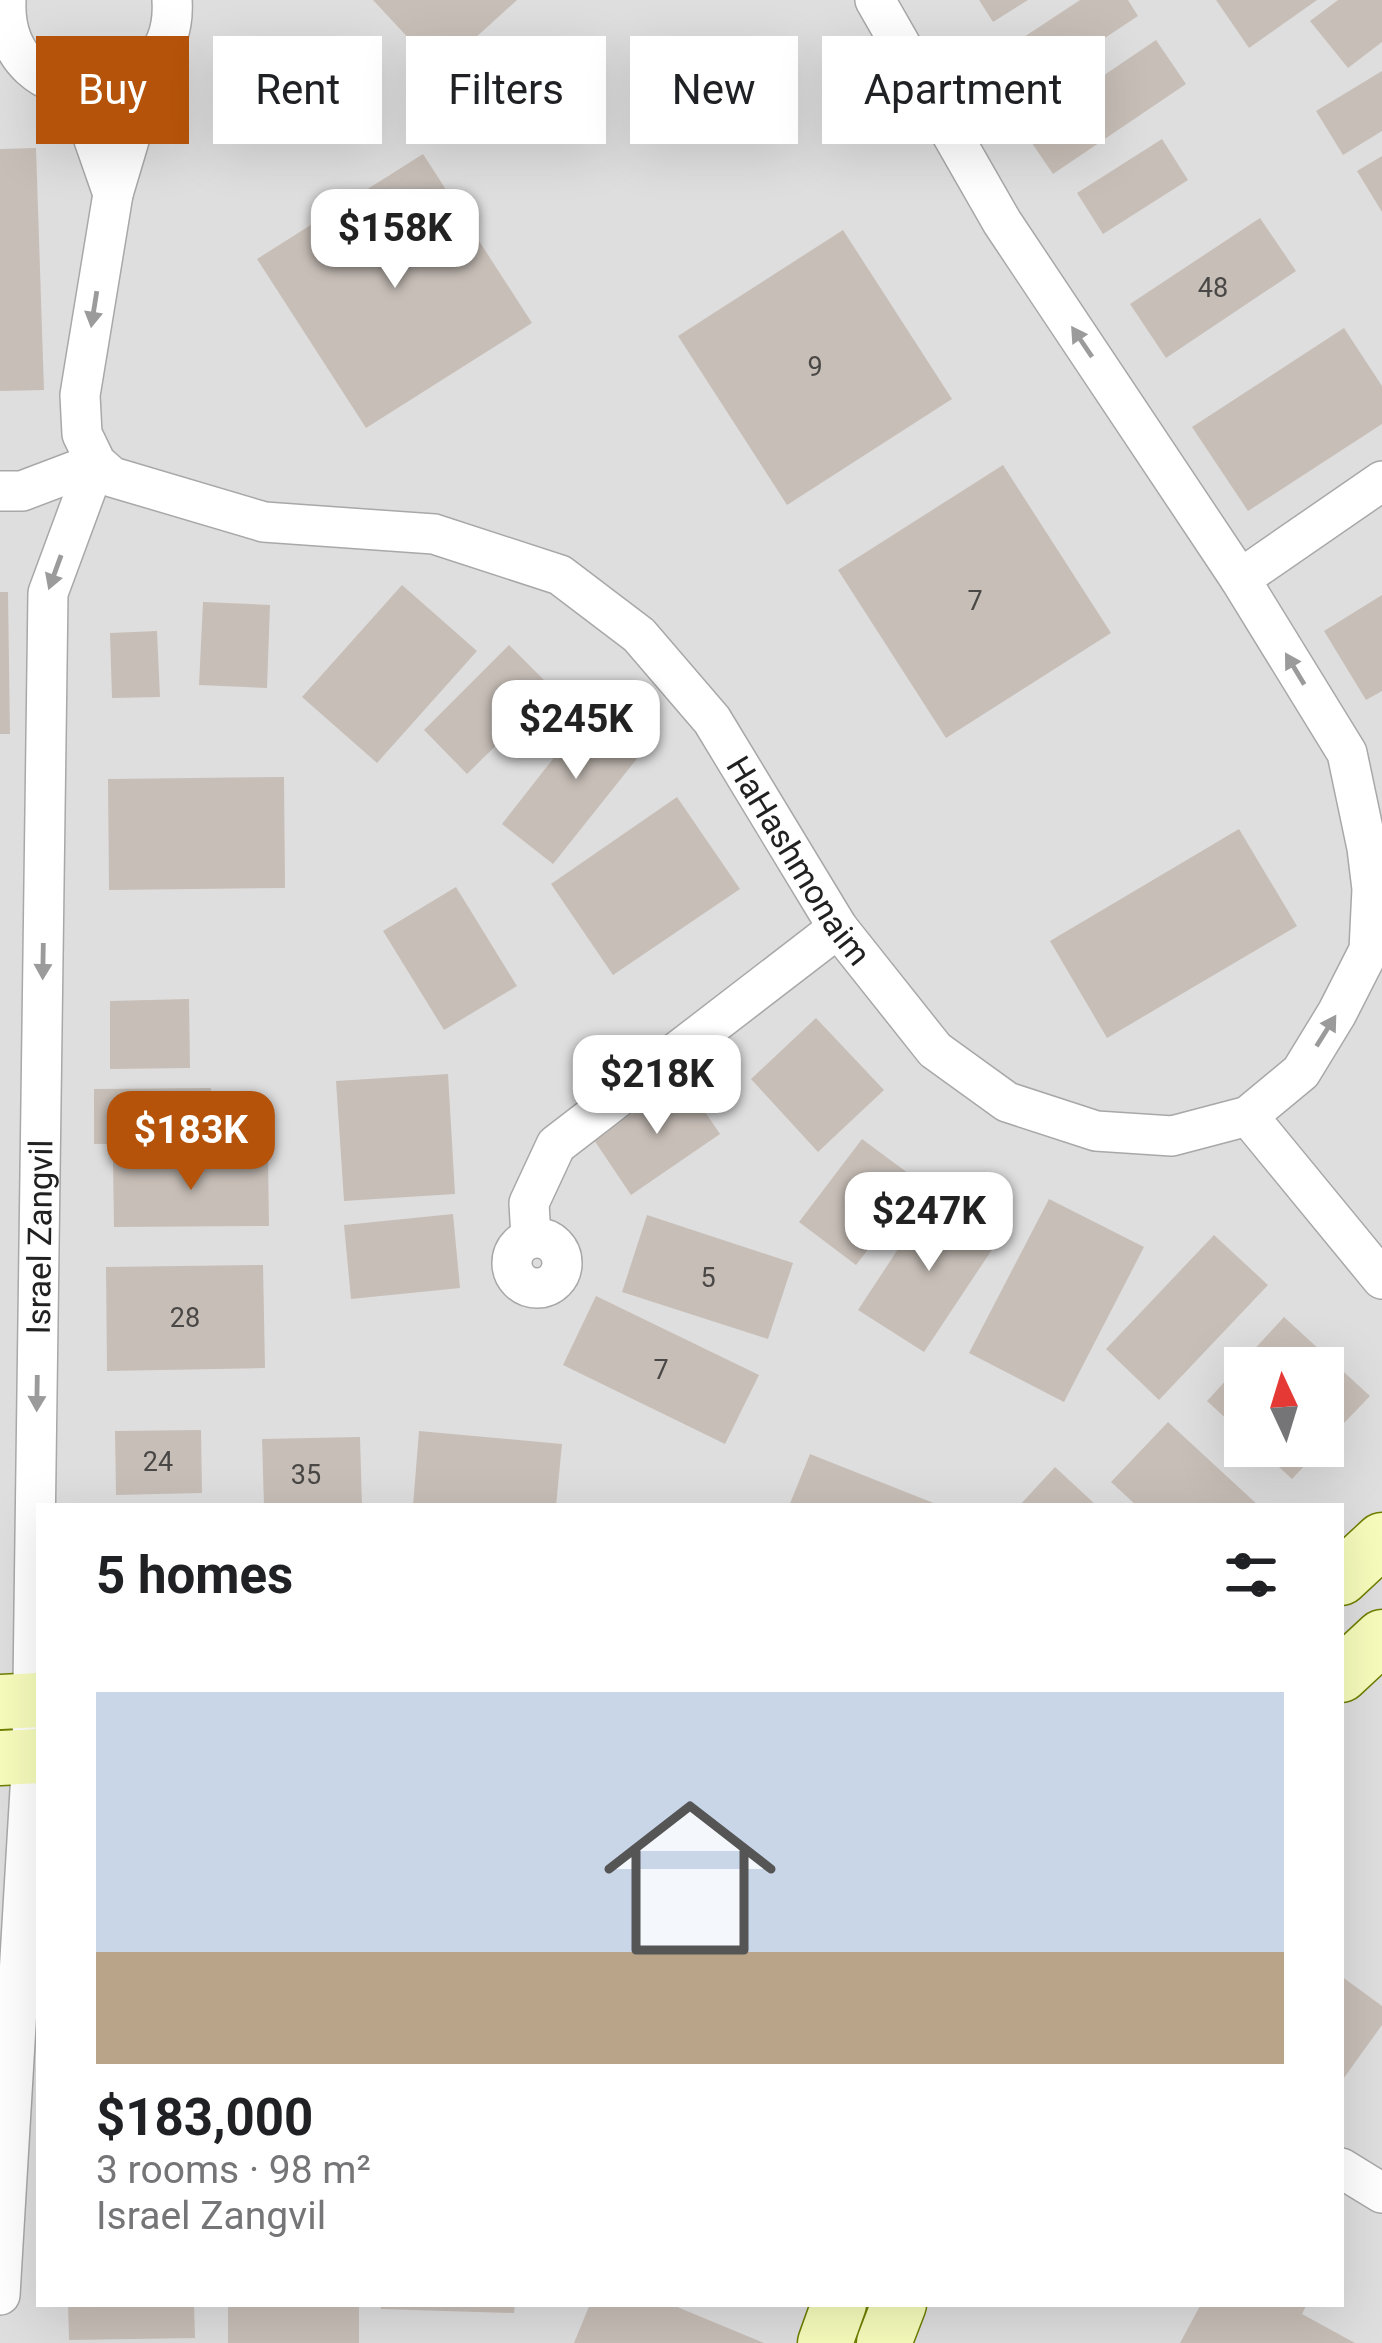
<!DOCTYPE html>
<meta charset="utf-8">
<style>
body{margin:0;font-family:Roboto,sans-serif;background:#f6f6f6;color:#202124;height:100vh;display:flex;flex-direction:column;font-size:45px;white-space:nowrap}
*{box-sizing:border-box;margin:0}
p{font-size:39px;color:#757577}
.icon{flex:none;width:66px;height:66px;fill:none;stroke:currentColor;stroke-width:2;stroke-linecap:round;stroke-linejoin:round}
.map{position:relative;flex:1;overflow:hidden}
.sheet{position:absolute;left:36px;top:1503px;width:1308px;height:804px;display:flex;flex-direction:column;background:#fff;border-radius:0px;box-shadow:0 12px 48px #0002}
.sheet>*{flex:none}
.guide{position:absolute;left:36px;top:36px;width:1311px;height:108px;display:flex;gap:24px}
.needle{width:78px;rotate:356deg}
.controls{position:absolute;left:1224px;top:1347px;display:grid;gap:24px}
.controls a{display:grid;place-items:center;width:120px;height:120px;border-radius:0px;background:#fff;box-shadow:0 12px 48px #0002;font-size:60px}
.price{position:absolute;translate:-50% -102px;padding:0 27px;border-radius:24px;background:#fff;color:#222;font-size:39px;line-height:78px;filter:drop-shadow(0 3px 6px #0008)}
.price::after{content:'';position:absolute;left:50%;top:72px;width:36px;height:27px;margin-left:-18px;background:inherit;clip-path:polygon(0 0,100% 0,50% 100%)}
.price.current{background:#b45309;color:#fff}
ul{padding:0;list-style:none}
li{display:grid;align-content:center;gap:24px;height:636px;padding:0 60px}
li span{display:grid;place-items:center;height:372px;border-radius:0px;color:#555}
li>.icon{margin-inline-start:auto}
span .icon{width:216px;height:216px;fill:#fffc;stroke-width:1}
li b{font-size:51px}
h2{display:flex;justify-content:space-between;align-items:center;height:144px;padding:0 60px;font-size:51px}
.pill{padding:0 42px;border-radius:0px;background:#fff;box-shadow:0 12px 48px #0002;font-size:42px;line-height:108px}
.pill.current{background:#b45309;color:#fff}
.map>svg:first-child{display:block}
.residential{fill:#dfdede;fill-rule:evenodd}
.building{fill:#c7beb7}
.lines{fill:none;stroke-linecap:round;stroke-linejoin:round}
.street-casing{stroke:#a8a8a8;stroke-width:42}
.secondary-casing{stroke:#6f7f01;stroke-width:57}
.street{stroke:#fff;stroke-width:39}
.secondary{stroke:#f7fcbc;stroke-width:54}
.oneway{fill:#9b9b9b}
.labels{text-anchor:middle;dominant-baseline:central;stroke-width:9;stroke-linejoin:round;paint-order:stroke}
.number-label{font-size:27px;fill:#4a4846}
.street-label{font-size:33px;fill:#212121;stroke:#fff}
</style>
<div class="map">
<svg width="1382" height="2343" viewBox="0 0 1382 2343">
<rect width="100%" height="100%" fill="#f2efe8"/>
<path class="residential" d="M0,0H1382V2343H0ZM1245,1368H1323V1446H1245ZM39,1506H1341V2304H39Z"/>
<path class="building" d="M373,0H517L439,71Z
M979,0H1028L993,22Z
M1080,0H1128L1138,16L1005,104L980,66Z
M1216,0H1317L1249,48Z
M1338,0H1382V42L1348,68L1310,21Z
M1156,40L1186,84L1053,174L1023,130Z
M1382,71V131L1343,155L1316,111Z
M1162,139L1188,180L1103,234L1077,193Z
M36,148L44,390L0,391V149Z
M423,154L532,323L366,428L257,259Z
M1382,156V212L1357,171Z
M1260,218L1296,271L1166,358L1130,304Z
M843,230L952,399L787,505L678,336Z
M1344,328L1382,386V424L1248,511L1192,427Z
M1003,465L1111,633L946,738L838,570Z
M402,585L477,651L377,763L302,697Z
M0,592H8L10,734H0Z
M1382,595V691L1366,700L1324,631Z
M203,602L270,605L267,688L199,685Z
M157,631L160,697L112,698L110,633Z
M509,645L553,689L467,774L424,730Z
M599,700L651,741L553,864L502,824Z
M284,777L285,888L109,890L108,779Z
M677,797L740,889L613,975L551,884Z
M1239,829L1297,926L1107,1038L1050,941Z
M456,887L517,986L444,1030L383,931Z
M189,999L190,1068L110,1069V1001Z
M816,1018L884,1090L818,1152L751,1079Z
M448,1074L455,1194L344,1201L336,1081Z
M683,1079L720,1134L631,1195L594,1140Z
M211,1088V1143L94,1144V1089Z
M862,1139L920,1182L856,1265L799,1222Z
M268,1159L269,1226L114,1227L113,1161Z
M933,1196L999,1239L924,1352L858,1310Z
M1049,1199L1144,1247L1064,1402L969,1353Z
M453,1214L460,1288L351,1299L344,1225Z
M647,1215L793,1263L768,1339L622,1292Z
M1214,1235L1268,1285L1159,1400L1106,1349Z
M263,1265L265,1368L107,1371L106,1267Z
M596,1296L759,1375L725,1444L563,1365Z
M1284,1317L1370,1396L1323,1445V1368H1245V1436L1207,1401Z
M1168,1422L1259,1506H1137L1111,1482Z
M201,1430L202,1493L116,1495L115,1431Z
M419,1431L562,1444L556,1506H413Z
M360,1437L362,1506H264L262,1439Z
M1256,1446H1323L1292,1479Z
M810,1454L941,1506H789Z
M1055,1467L1097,1506H1019Z
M1341,1976L1382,2006V2025L1341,2082Z
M68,2304H194L195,2338L69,2340Z
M228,2304H359V2343H228Z
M381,2304H515L514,2313L381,2309Z
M590,2304H670L764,2343H574Z
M1201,2304H1307L1302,2314L1355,2343H1180Z"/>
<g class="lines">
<g class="street-casing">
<g id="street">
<path d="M6,0C0,120 180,118 172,0"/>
<path d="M77,91L113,194L152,63"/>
<path id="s1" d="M113,194L80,395L82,434L96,463L112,477L264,522L434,534L560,575L639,635L712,720L838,928L935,1050L1007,1102L1096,1131L1172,1136L1248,1116L1301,1072L1337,1013L1369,950L1372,889L1367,848L1347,753L1240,579L1002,222L875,0"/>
<path d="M0,491H22L96,463"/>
<path d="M1240,579L1382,481"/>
<path d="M1248,1116L1382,1279"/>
<circle cx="537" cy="1263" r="25"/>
<path d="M531,1238L529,1203L556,1145L838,928"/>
<path d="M1341,2168L1382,2193"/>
<path id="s2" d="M0,2295L32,1756L48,593L96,463"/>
</g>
</g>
<g class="secondary-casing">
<path id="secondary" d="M1341,1578L1382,1540
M1341,1675L1382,1637
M0,1702L39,1700
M0,1758L39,1756
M825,2343L839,2304
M884,2343L899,2304"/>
</g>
<use href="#street" class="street"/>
<use href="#secondary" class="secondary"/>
</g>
<defs><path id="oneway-solid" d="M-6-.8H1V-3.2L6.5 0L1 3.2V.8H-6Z" transform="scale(3)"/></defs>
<g class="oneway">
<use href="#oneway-solid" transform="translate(94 309) rotate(99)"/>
<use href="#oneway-solid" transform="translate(1082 342) rotate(-124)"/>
<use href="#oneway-solid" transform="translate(55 572) rotate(110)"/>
<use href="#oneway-solid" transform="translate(1295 669) rotate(-121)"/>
<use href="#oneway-solid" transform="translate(43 961) rotate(91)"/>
<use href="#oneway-solid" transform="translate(1326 1031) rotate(-58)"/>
<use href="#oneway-solid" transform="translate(37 1393) rotate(91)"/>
</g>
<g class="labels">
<g class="number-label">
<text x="1213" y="288">48</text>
<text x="815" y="367">9</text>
<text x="975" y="601">7</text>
<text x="708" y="1278">5</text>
<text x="185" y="1318">28</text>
<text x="661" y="1370">7</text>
<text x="158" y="1462">24</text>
<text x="306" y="1475">35</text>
</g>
<g class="street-label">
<text stroke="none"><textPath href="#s1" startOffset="1134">HaHashmonaim</textPath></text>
<text stroke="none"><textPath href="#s2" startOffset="1059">Israel Zangvil</textPath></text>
</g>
</g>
</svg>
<div class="controls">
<a><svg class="needle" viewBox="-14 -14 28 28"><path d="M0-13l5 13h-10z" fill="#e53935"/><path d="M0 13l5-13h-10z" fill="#757577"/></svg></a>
</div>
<b class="price" style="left:395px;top:291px">$158K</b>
<b class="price" style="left:576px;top:782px">$245K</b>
<b class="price" style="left:657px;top:1137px">$218K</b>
<b class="price current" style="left:191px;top:1193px">$183K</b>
<b class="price" style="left:929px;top:1274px">$247K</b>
<div class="guide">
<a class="pill current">Buy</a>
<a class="pill">Rent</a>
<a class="pill">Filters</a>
<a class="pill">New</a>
<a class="pill">Apartment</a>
</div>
<section class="sheet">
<h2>5 homes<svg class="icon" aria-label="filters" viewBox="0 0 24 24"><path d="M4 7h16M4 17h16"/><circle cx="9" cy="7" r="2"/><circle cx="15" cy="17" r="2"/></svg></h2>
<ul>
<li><span style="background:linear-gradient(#c9d6e8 70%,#b9a48a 0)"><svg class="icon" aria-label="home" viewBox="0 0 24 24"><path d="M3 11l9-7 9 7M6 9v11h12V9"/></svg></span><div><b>$183,000</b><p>3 rooms · 98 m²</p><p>Israel Zangvil</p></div></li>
</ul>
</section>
</div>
